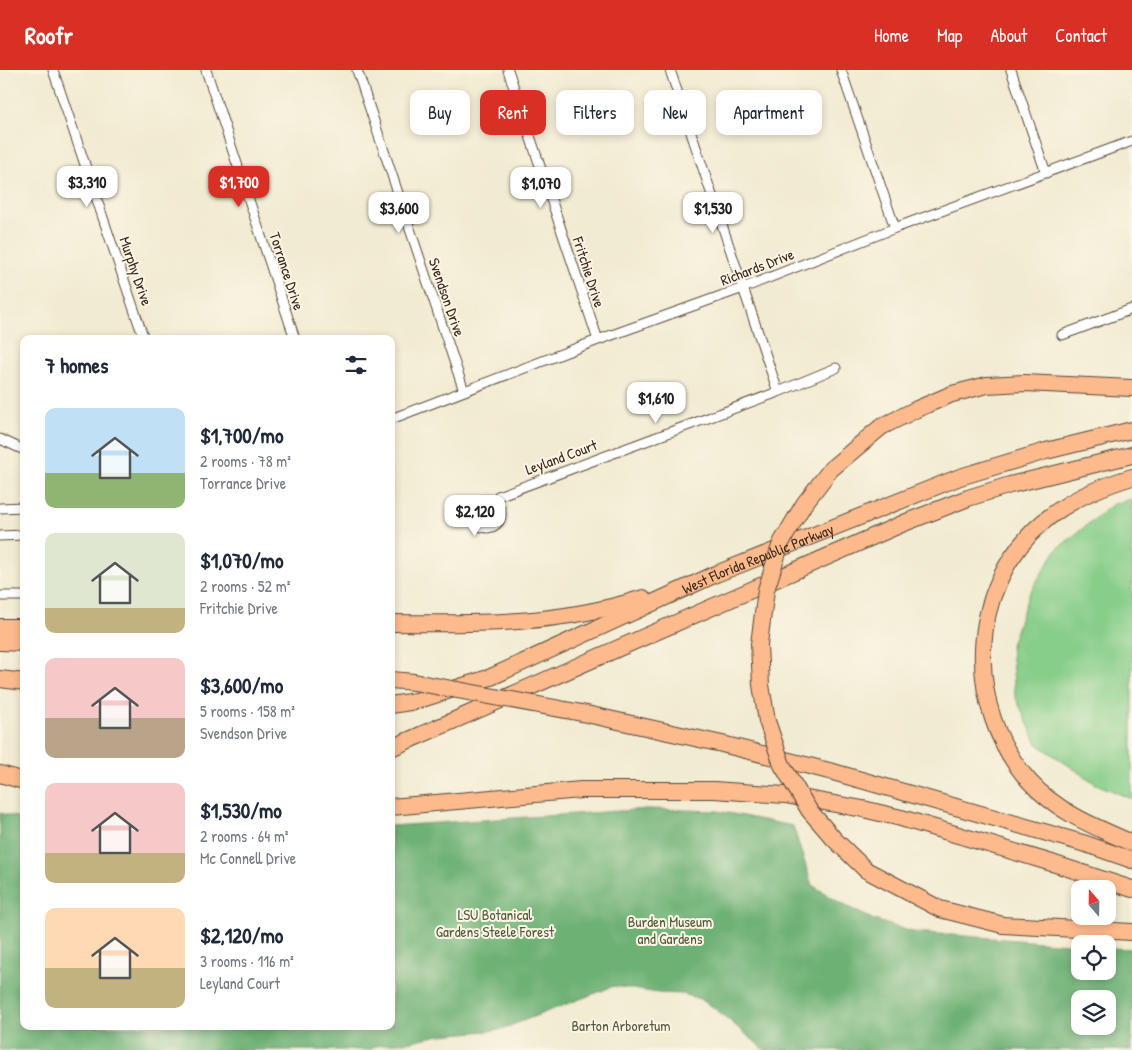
<!DOCTYPE html>
<meta charset="utf-8">
<style>
body{margin:0;font-family:"Patrick Hand",sans-serif;background:#f6f6f7;color:#1f2937;height:100vh;display:flex;flex-direction:column;font-size:19px;white-space:nowrap}
*{box-sizing:border-box;margin:0}
p{font-size:16px;color:#747a83}
.icon{flex:none;width:28px;height:28px;fill:none;stroke:currentColor;stroke-width:2;stroke-linecap:round;stroke-linejoin:round}
.map{position:relative;flex:1;overflow:hidden}
.side{position:absolute;left:20px;top:265px;width:375px;height:695px;display:flex;flex-direction:column;background:#fff;border-radius:10px;box-shadow:0 2px 8px #0003}
.side>*{flex:none}
.guide{position:absolute;left:410px;top:20px;width:475px;height:45px;display:flex;gap:10px}
.needle{width:32px;rotate:340deg}
.tools{position:absolute;left:1071px;top:810px;display:grid;gap:10px}
.tools a{display:grid;place-items:center;width:45px;height:45px;border-radius:10px;background:#fff;box-shadow:0 2px 8px #0003;font-size:25px}
.price{position:absolute;translate:-50% -42px;padding:0 11px;border-radius:10px;background:#fff;color:#222;font-size:16px;line-height:32px;filter:drop-shadow(0 1px 2px #0008)}
.price::after{content:'';position:absolute;left:50%;top:30px;width:15px;height:11px;margin-left:-8px;background:inherit;clip-path:polygon(0 0,100% 0,50% 100%)}
.price.current{background:#d93025;color:#fff}
ul{padding:0;list-style:none}
li{display:flex;align-items:center;gap:15px;height:125px;padding:0 25px}
li span{display:grid;place-items:center;flex:none;width:140px;height:100px;border-radius:10px;color:#555}
li>.icon{margin-inline-start:auto}
span .icon{width:60px;height:60px;fill:#fffc;stroke-width:1}
li b{font-size:21px}
h2{display:flex;justify-content:space-between;align-items:center;height:60px;padding:0 25px;font-size:21px}
.chip{padding:0 18px;border-radius:10px;background:#fff;box-shadow:0 2px 8px #0003;font-size:18px;line-height:45px}
.chip.current{background:#d93025;color:#fff}
header{display:flex;align-items:center;gap:30px;box-sizing:border-box;height:70px;padding:0 25px;background:#d93025;color:#fff}
header strong{font-size:24px}
nav{display:flex;gap:28px;margin-inline-start:auto;font-size:18px}
.map>svg:first-child{display:block}
.green{fill:#87ce89;stroke:#617c54}
.forest{fill:#6db175;stroke:#546e4a;fill-rule:evenodd}
.lines{fill:none;stroke-linecap:round;stroke-linejoin:round}
.minor-casing{stroke:#564739;stroke-width:11}
.motorway-casing{stroke:#564739;stroke-width:18}
.minor{stroke:#fff;stroke-width:9}
.motorway{stroke:#fcba8d;stroke-width:16}
.motorway-bridge-casing{stroke:#564739;stroke-width:18;stroke-linecap:butt}
.motorway-bridge{stroke:#fcba8d;stroke-width:16}
.labels{text-anchor:middle;dominant-baseline:central;stroke-width:4;stroke-linejoin:round;paint-order:stroke}
.street-label{font-size:15px;fill:#3b2a1e;stroke:#fcf5e5}
.park-label{font-size:15px;fill:#525b3e;stroke:#fcf5e5}
</style>
<header>
<strong>Roofr</strong>
<nav><a>Home</a><a>Map</a><a>About</a><a>Contact</a></nav>
</header>
<div class="map">
<svg width="1132" height="980" viewBox="0 0 1132 980">
<rect width="100%" height="100%" fill="#fcf5e5"/>
<filter id="ink" filterUnits="userSpaceOnUse"><feTurbulence type="fractalNoise" baseFrequency=".02" numOctaves="2"/><feDisplacementMap in="SourceGraphic" scale="10" xChannelSelector="R" yChannelSelector="G"/><feConvolveMatrix kernelMatrix="1 2 1 2 8 2 1 2 1" color-interpolation-filters="sRGB"/></filter>
<filter id="wash" filterUnits="userSpaceOnUse"><feTurbulence type="fractalNoise" baseFrequency=".0096" numOctaves="4" result="noise"/><feDisplacementMap in="SourceGraphic" scale="20" xChannelSelector="R" yChannelSelector="G"/><feGaussianBlur stdDeviation="1.12" result="paint"/><feColorMatrix in="noise" values="0 0 0 0 0 0 0 0 0 0 0 0 0 0 0 0 0 1.4 0 .05"/><feComposite in="paint" operator="in"/></filter>
<g filter="url(#wash)">
<rect width="100%" height="100%" fill="#f1ebd1"/>
<path class="green" d="M1132,429V729L1096,714L1037,674L1015,626L1011,575L1029,524L1056,480L1113,434Z"/>
<path class="forest" d="M649,739L718,741L793,756L812,815L842,834L874,850L913,862L1080,875V901H1108V878L1132,879V980H765L713,937L700,929L683,924L658,923L614,916L499,960L440,965L412,971L376,976L370,980H0V743L24,749V956H391V756ZM1080,929H1108V956H1080Z"/>
</g>
<g filter="url(#ink)">
<g class="lines">
<g class="minor-casing">
<path id="minor" d="M53,0L144,269
M206,0L295,269
M357,0L464,321
M508,0L598,270
M670,0L778,322
M841,0L895,158
M1011,0L1046,103
M1062,265L1132,239
M391,349L598,270L743,218L895,158L1132,71
M0,369L24,380
M473 444a14 14 0 1 1 28 0a14 14 0 1 1-28 0Z
M495,431L498,426L778,322L836,298
M0,438L24,437
M0,466L24,465
M0,526H24"/>
</g>
<g class="motorway-casing">
<g id="motorway">
<path d="M881,357L917,339L952,324L987,315L1024,313L1132,318"/>
<path d="M1132,407C1099,417 1068,430 1042,453C967,518 964,638 1029,711C1057,742 1095,757 1132,773"/>
<path d="M391,553C478,554 559,555 643,528"/>
<path d="M0,557H24"/>
<path d="M0,572L24,573"/>
<path d="M0,609L24,612"/>
<path d="M391,610L414,612"/>
<path id="s1" d="M391,635L416,631L491,607L716,504L960,407L1046,381L1132,360"/>
<path d="M582,643L722,674L833,702L1086,774L1132,790"/>
<path d="M391,678L904,453L968,428L1010,415L1132,385"/>
<path d="M0,704L24,711"/>
<path d="M391,737L581,720H714L785,725L863,739L901,748L1052,793L1132,819"/>
<path d="M866,800L940,839L1003,855L1132,862"/>
</g>
</g>
<use href="#minor" class="minor"/>
<use href="#motorway" class="motorway"/>
<g class="motorway-bridge-casing">
<path id="motorway-bridge" d="M414,612L582,643
M866,800L834,769L809,740L782,695L767,651L761,615L759,574L766,520L781,473L804,434L831,399L881,357"/>
</g>
<use href="#motorway-bridge" class="motorway-bridge"/>
</g>
</g>
<g class="labels">
<g class="street-label">
<text transform="translate(757 197) rotate(-21)">Richards Drive</text>
<text transform="translate(136 201) rotate(71)">Murphy Drive</text>
<text transform="translate(287 201) rotate(72)">Torrance Drive</text>
<text transform="translate(589 202) rotate(72)">Fritchie Drive</text>
<text transform="translate(447 227) rotate(71)">Svendson Drive</text>
<text transform="translate(561 387) rotate(-20)">Leyland Court</text>
<text stroke="none"><textPath href="#s1" startOffset="396">West Florida Republic Parkway</textPath></text>
</g>
<g class="park-label">
<text x="495" y="844">LSU Botanical<tspan x="495" dy="17">Gardens Steele Forest</tspan></text>
<text x="670" y="851">Burden Museum<tspan x="670" dy="17">and Gardens</tspan></text>
<text x="621" y="955">Barton Arboretum</text>
</g>
</g>
</svg>
<div class="tools">
<a><svg class="needle" viewBox="-14 -14 28 28"><path d="M0-13l5 13h-10z" fill="#e53935"/><path d="M0 13l5-13h-10z" fill="#747a83"/></svg></a>
<a><svg class="icon" aria-label="locate" viewBox="0 0 24 24"><circle cx="12" cy="12" r="6"/><path d="M12 2v4M12 18v4M2 12h4M18 12h4"/></svg></a>
<a><svg class="icon" aria-label="layers" viewBox="0 0 24 24"><path d="M12 4l9 5-9 5-9-5zM3 14l9 5 9-5"/></svg></a>
</div>
<b class="price" style="left:87px;top:138px">$3,310</b>
<b class="price current" style="left:239px;top:138px">$1,700</b>
<b class="price" style="left:541px;top:139px">$1,070</b>
<b class="price" style="left:399px;top:164px">$3,600</b>
<b class="price" style="left:713px;top:164px">$1,530</b>
<b class="price" style="left:656px;top:354px">$1,610</b>
<b class="price" style="left:475px;top:467px">$2,120</b>
<div class="guide">
<a class="chip">Buy</a>
<a class="chip current">Rent</a>
<a class="chip">Filters</a>
<a class="chip">New</a>
<a class="chip">Apartment</a>
</div>
<section class="side">
<h2>7 homes<svg class="icon" aria-label="filters" viewBox="0 0 24 24"><path d="M4 7h16M4 17h16"/><circle cx="9" cy="7" r="2"/><circle cx="15" cy="17" r="2"/></svg></h2>
<ul>
<li><span style="background:linear-gradient(#bfe0f5 65%,#8fb573 0)"><svg class="icon" aria-label="home" viewBox="0 0 24 24"><path d="M3 11l9-7 9 7M6 9v11h12V9"/></svg></span><div><b>$1,700/mo</b><p>2 rooms · 78 m²</p><p>Torrance Drive</p></div></li>
<li><span style="background:linear-gradient(#dfe7d0 75%,#c2b280 0)"><svg class="icon" aria-label="home" viewBox="0 0 24 24"><path d="M3 11l9-7 9 7M6 9v11h12V9"/></svg></span><div><b>$1,070/mo</b><p>2 rooms · 52 m²</p><p>Fritchie Drive</p></div></li>
<li><span style="background:linear-gradient(#f6c9c9 60%,#b9a48a 0)"><svg class="icon" aria-label="home" viewBox="0 0 24 24"><path d="M3 11l9-7 9 7M6 9v11h12V9"/></svg></span><div><b>$3,600/mo</b><p>5 rooms · 158 m²</p><p>Svendson Drive</p></div></li>
<li><span style="background:linear-gradient(#f6c9c9 70%,#c2b280 0)"><svg class="icon" aria-label="home" viewBox="0 0 24 24"><path d="M3 11l9-7 9 7M6 9v11h12V9"/></svg></span><div><b>$1,530/mo</b><p>2 rooms · 64 m²</p><p>Mc Connell Drive</p></div></li>
<li><span style="background:linear-gradient(#ffd9b3 60%,#c2b280 0)"><svg class="icon" aria-label="home" viewBox="0 0 24 24"><path d="M3 11l9-7 9 7M6 9v11h12V9"/></svg></span><div><b>$2,120/mo</b><p>3 rooms · 116 m²</p><p>Leyland Court</p></div></li>
</ul>
</section>
</div>
